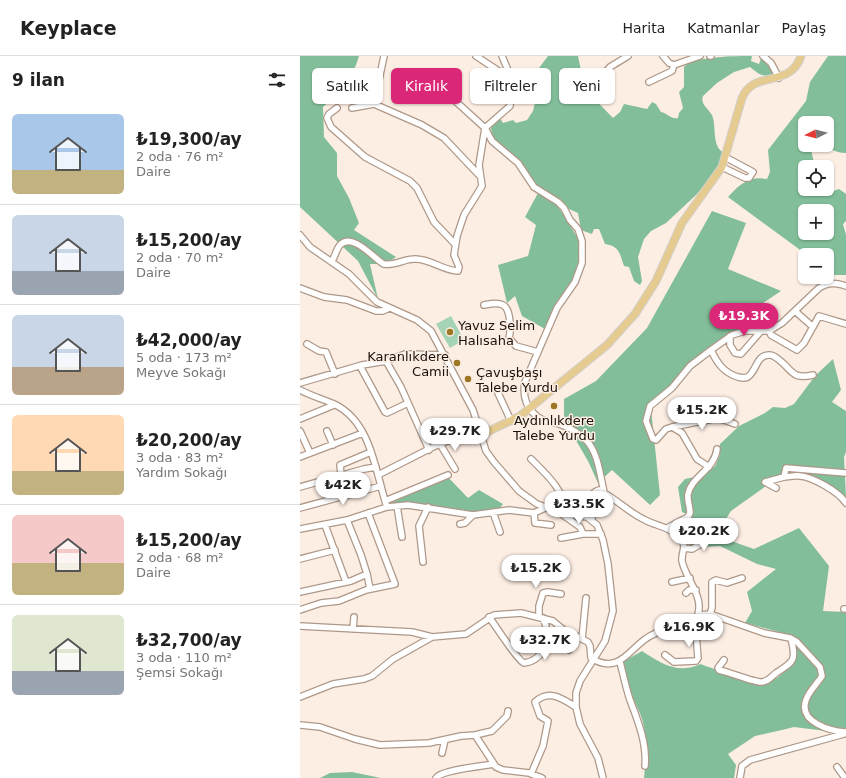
<!DOCTYPE html>
<html lang="tr">
<meta charset="utf-8">
<style>
body{margin:0;font-family:"DejaVu Sans",sans-serif;background:#f2f2f2;color:#222;height:100vh;display:flex;flex-direction:column;font-size:15px;white-space:nowrap}
*{box-sizing:border-box;margin:0}
p{font-size:13px;color:#767676}
.icon{flex:none;width:22px;height:22px;fill:none;stroke:currentColor;stroke-width:2;stroke-linecap:round;stroke-linejoin:round}
.map{position:relative;flex:1;overflow:hidden}
.side{display:flex;flex-direction:column;background:#fff;width:300px}
.side>*{flex:none}
.banner{position:absolute;left:12px;top:12px;width:380px;height:36px;display:flex;gap:8px}
.needle{width:26px;rotate:264deg}
.fabs{position:absolute;left:498px;top:60px;display:grid;gap:8px}
.fabs a{display:grid;place-items:center;width:36px;height:36px;border-radius:6px;background:#fff;box-shadow:0 1px 3px #0004;font-size:20px}
.price{position:absolute;translate:-50% -34px;padding:0 9px;border-radius:14px;background:#fff;color:#222;font-size:13px;line-height:26px;filter:drop-shadow(0 1px 2px #0008)}
.price::after{content:'';position:absolute;left:50%;top:24px;width:12px;height:9px;margin-left:-6px;background:inherit;clip-path:polygon(0 0,100% 0,50% 100%)}
.price.active{background:#db2777;color:#fff}
ul{padding:0;list-style:none}
li{display:flex;align-items:center;gap:12px;height:100px;padding:0 12px}
li+li{border-top:1px solid #e0e0e0}
li span{display:grid;place-items:center;flex:none;width:112px;height:80px;border-radius:6px;color:#555}
li>.icon{margin-inline-start:auto}
span .icon{width:48px;height:48px;fill:#fffc;stroke-width:1}
li b{font-size:17px}
h2{display:flex;justify-content:space-between;align-items:center;height:48px;padding:0 12px;font-size:17px}
.tag{padding:0 14px;border-radius:6px;background:#fff;box-shadow:0 1px 3px #0004;font-size:14px;line-height:36px}
.tag.active{background:#db2777;color:#fff}
header{display:flex;align-items:center;gap:24px;box-sizing:border-box;height:56px;padding:0 20px;background:#fff;border-bottom:1px solid #e0e0e0}
header strong{font-size:19px}
nav{display:flex;gap:22px;margin-inline-start:auto;font-size:14px}
main{display:flex;flex:1;min-height:0}
.map>svg:first-child{display:block}
.green{fill:#a4d3b5}
.forest{fill:#83be9a;fill-rule:evenodd}
.lines{fill:none;stroke-linecap:round;stroke-linejoin:round}
.minor-casing{stroke:#ae9888;stroke-width:8}
.major-casing{stroke:#d1cfce;stroke-width:9}
.minor{stroke:#fff;stroke-width:5.5}
.major{stroke:#e6cb91;stroke-width:7}
.poi-dot{fill:#9d7824;stroke:#fdeee4;stroke-width:1.5}
.labels{text-anchor:middle;dominant-baseline:central;stroke-width:3;stroke-linejoin:round;paint-order:stroke}
.poi-label{font-size:13px;fill:#19110b;stroke:#fdeee4;text-anchor:start}
</style>
<header>
<strong>Keyplace</strong>
<nav><a>Harita</a><a>Katmanlar</a><a>Paylaş</a></nav>
</header>
<main>
<section class="side">
<h2>9 ilan<svg class="icon" aria-label="filters" viewBox="0 0 24 24"><path d="M4 7h16M4 17h16"/><circle cx="9" cy="7" r="2"/><circle cx="15" cy="17" r="2"/></svg></h2>
<ul>
<li><span style="background:linear-gradient(#a9c7e8 70%,#c2b280 0)"><svg class="icon" aria-label="home" viewBox="0 0 24 24"><path d="M3 11l9-7 9 7M6 9v11h12V9"/></svg></span><div><b>₺19,300/ay</b><p>2 oda · 76 m²</p><p>Daire</p></div></li>
<li><span style="background:linear-gradient(#c9d6e8 70%,#9aa5b1 0)"><svg class="icon" aria-label="home" viewBox="0 0 24 24"><path d="M3 11l9-7 9 7M6 9v11h12V9"/></svg></span><div><b>₺15,200/ay</b><p>2 oda · 70 m²</p><p>Daire</p></div></li>
<li><span style="background:linear-gradient(#c9d6e8 65%,#b9a48a 0)"><svg class="icon" aria-label="home" viewBox="0 0 24 24"><path d="M3 11l9-7 9 7M6 9v11h12V9"/></svg></span><div><b>₺42,000/ay</b><p>5 oda · 173 m²</p><p>Meyve Sokağı</p></div></li>
<li><span style="background:linear-gradient(#ffd9b3 70%,#c2b280 0)"><svg class="icon" aria-label="home" viewBox="0 0 24 24"><path d="M3 11l9-7 9 7M6 9v11h12V9"/></svg></span><div><b>₺20,200/ay</b><p>3 oda · 83 m²</p><p>Yardım Sokağı</p></div></li>
<li><span style="background:linear-gradient(#f6c9c9 60%,#c2b280 0)"><svg class="icon" aria-label="home" viewBox="0 0 24 24"><path d="M3 11l9-7 9 7M6 9v11h12V9"/></svg></span><div><b>₺15,200/ay</b><p>2 oda · 68 m²</p><p>Daire</p></div></li>
<li><span style="background:linear-gradient(#dfe7d0 70%,#9aa5b1 0)"><svg class="icon" aria-label="home" viewBox="0 0 24 24"><path d="M3 11l9-7 9 7M6 9v11h12V9"/></svg></span><div><b>₺32,700/ay</b><p>3 oda · 110 m²</p><p>Şemsi Sokağı</p></div></li>
</ul>
</section>
<div class="map">
<svg width="546" height="722" viewBox="0 0 546 722">
<rect width="100%" height="100%" fill="#fdeee4"/>
<path class="green" d="M151,260L164,284L150,292L136,268Z"/>
<path class="forest" d="M0,0H59C53,22 40,36 23,51L24,81L37,97V120L49,142L59,167L54,174L96,201L85,208H70L78,243L58,205L0,151Z
M248,0H278L285,33L313,62L320,56L324,48L347,53L352,46L356,48L361,56C367,57 372,64 378,62L379,57L383,52L379,36L384,31V11C393,0 437,0 452,0L451,5L459,8L461,2L473,14V19C461,21 459,18 450,11L434,16L417,27L403,40C400,48 408,52 412,59C417,71 411,90 424,97L414,118L396,139L366,167L351,175L344,183L338,201L342,225L340,229L334,225L329,211L324,210C320,199 320,190 305,188L299,173H294L292,178L281,174L278,157L267,152L236,131L223,108L193,83L191,72L200,62L203,67L213,64L216,67L227,64L233,55L240,26L239,12Z
M528,0H546V97C533,97 529,90 518,89H527V67H505V89H510L515,111H505V133H519L528,137L539,133L546,138V165L543,168L546,179V219H534L527,214V199H507L428,141C440,128 449,120 467,123L470,116L468,94L506,45L510,26ZM505,155H527V177H505Z
M238,137L256,147L279,184V204L270,231L257,245L245,273L222,260L215,240L207,247L198,209L228,200L236,169L225,161Z
M412,155L446,167L428,213L481,235L447,258L449,277L434,278L397,306L375,332L351,353L360,439L350,449L312,414L298,427L288,405L264,364V343L296,325L347,272Z
M533,303L541,334L532,346L546,355V396L544,401L546,441L505,418L466,430L431,455L418,476L434,486L454,493L499,472L529,510L523,555L546,556V675L534,676L494,671L486,673L455,680L428,698L436,709L434,722H344C346,702 348,679 341,660C334,642 322,626 321,607L342,595C360,607 379,619 400,608C415,613 460,631 475,623C481,620 486,613 491,609V579L445,567L452,555L447,536L476,513L457,508L420,490L390,492L388,459L382,456L378,431L385,423L404,419L415,410L420,399V388L439,370L465,357L473,351L485,352L494,348L515,320Z
M146,419L168,442L179,434L203,448L197,456L182,458L94,452L87,445Z
M52,716L81,722H20L30,717Z"/>
<g class="lines">
<g class="minor-casing">
<path id="minor" d="M84,0L74,48L122,69L144,82L179,119
M176,0L212,24
M202,0L212,24L210,50L185,72L192,85L218,107L234,131L258,146L264,152L270,164L278,173L282,185V207L275,226L257,252L225,326C222,341 227,355 241,363C246,366 254,366 259,368C268,371 279,377 286,384C298,396 300,419 304,436
M363,0L369,7L374,9L400,0
M410,0H411
M463,0L471,7L479,22
M299,23L310,11L328,0
M349,26L372,15L374,9
M37,52L29,58L27,62L31,71L65,101L110,125L117,132L134,166L155,188
M52,52L74,48
M422,111L445,122H449L453,116L425,101
M0,179L10,191L49,218L77,246L117,264L131,275L173,354L186,395L194,406L219,435L237,448L265,458L287,461L297,469L303,484L308,508L313,555L305,585L280,625L276,637V651L280,668L298,702L303,722
M32,205C35,200 37,192 40,189C53,175 77,206 84,208C95,210 104,203 114,203C130,202 143,215 158,215L159,211L154,199L157,180L164,159L182,130L179,109L185,72L130,22
M0,232L24,241L47,244L76,255H83L89,252
M184,249C190,248 197,246 203,249C211,253 211,275 209,282L216,290L238,296
M495,255L513,271
M469,275L471,279L497,294L504,287L519,260L546,268
M430,280V289L435,297L441,298L461,275
M7,288L19,295L26,296L35,318
M411,294L432,279L445,275H469L482,267L519,232C529,226 536,227 546,230
M86,305L101,331L129,394
M60,310L85,356L87,357L108,347
M0,327L62,309L86,305L105,298L145,299
M0,334C11,340 23,343 34,348C72,366 75,416 87,451
M198,337L211,365
M0,363L34,349
M372,371L418,362L435,368
M0,375L10,397
M27,375L33,389
M140,388L155,413
M0,401L63,377
M231,403C246,418 266,435 265,458
M409,411L397,403L382,377L372,371L366,373L356,384L353,383L346,365L350,350L372,332L390,310L411,294C417,307 424,317 438,321C442,322 446,323 449,320C457,313 457,298 470,299C473,299 475,301 478,303C493,314 491,324 513,319
M546,417L486,412L484,421C489,421 495,419 500,420C513,421 539,436 546,447
M41,419L40,409L71,396
M78,419L133,391L179,372
M0,431L64,413L76,411
M476,432L465,426L484,421
M85,445L148,419
M97,450L102,481
M0,452L81,430
M193,456L200,476
M234,457L235,467L251,469
M263,459L280,471L283,478
M160,468L165,467L173,459
M25,469L46,526
M367,472L388,461L390,457C390,450 387,445 388,438C391,421 415,413 417,393
M0,473L47,464L87,451L108,449L173,459L209,454L234,457L245,452
M261,482L283,478H301
M384,492L392,493L399,489L402,475
M0,503L35,494
M123,506L119,470L128,451
M67,518L70,533
M372,526L390,522
M0,536L51,525L67,518L61,499L47,464
M386,537L389,534H396
M544,553H546
M0,554L21,547L39,545L66,534L95,528L68,457
M410,558L412,552V526L416,524L427,527L442,522
M399,559L410,558L464,577L490,582L497,586L520,611L522,620C517,628 509,635 506,644C498,666 530,675 546,676
M189,561C195,569 218,605 224,607C246,604 251,579 243,562
M239,561V550L243,537L248,536L261,538
M0,570L112,576L132,581
M53,573L54,561
M282,583L286,542
M213,593L223,587
M269,594L278,581
M365,599L374,606L396,605L398,602L395,565
M424,604L418,612L419,614C429,616 453,626 461,626C468,626 471,621 476,617C493,606 497,605 491,583
M320,606C323,618 326,632 330,644C338,665 347,687 345,710
M0,641L33,628L64,623L72,620L93,603L132,581L166,578L194,559L221,557L253,565L265,575L288,586L290,590L291,602C322,621 331,587 354,578C367,572 382,571 395,565C408,543 386,525 382,505C381,494 389,491 378,480C368,470 356,470 345,464C328,456 315,442 299,434C286,438 291,452 292,463
M0,669L20,671L55,683L80,689L129,687L161,680L175,679L196,711L203,714L229,717L242,722
M175,679L192,675L207,660L208,655
M142,697L145,684
M537,711L545,722
M231,718L243,690L248,665L240,660L235,646C249,633 261,642 276,651
M136,722C141,714 183,710 194,708
M440,722L442,710L450,704L544,678"/>
</g>
<g class="major-casing">
<path id="major" d="M181,379L220,360L307,289L335,258L356,225L382,167L422,111L442,42C454,13 490,33 501,0"/>
</g>
<use href="#minor" class="minor"/>
<use href="#major" class="major"/>
</g>
<g class="poi-dot">
<circle cx="150" cy="276" r="4"/>
<circle cx="157" cy="307" r="4"/>
<circle cx="168" cy="323" r="4"/>
<circle cx="254" cy="350" r="4"/>
</g>
<g class="labels">
<g class="poi-label">
<text x="158" y="269">Yavuz Selim<tspan x="158" dy="15">Halısaha</tspan></text>
<text x="149" y="300" text-anchor="end">Karanlıkdere<tspan x="149" dy="15">Camii</tspan></text>
<text x="176" y="316">Çavuşbaşı<tspan x="176" dy="15">Talebe Yurdu</tspan></text>
<text x="254" y="364" text-anchor="middle">Aydınlıkdere<tspan x="254" dy="15">Talebe Yurdu</tspan></text>
</g>
</g>
</svg>
<div class="fabs">
<a><svg class="needle" viewBox="-14 -14 28 28"><path d="M0-13l5 13h-10z" fill="#e53935"/><path d="M0 13l5-13h-10z" fill="#767676"/></svg></a>
<a><svg class="icon" aria-label="locate" viewBox="0 0 24 24"><circle cx="12" cy="12" r="6"/><path d="M12 2v4M12 18v4M2 12h4M18 12h4"/></svg></a>
<a>+</a>
<a>−</a>
</div>
<b class="price active" style="left:444px;top:281px">₺19.3K</b>
<b class="price" style="left:402px;top:375px">₺15.2K</b>
<b class="price" style="left:155px;top:396px">₺29.7K</b>
<b class="price" style="left:43px;top:450px">₺42K</b>
<b class="price" style="left:279px;top:469px">₺33.5K</b>
<b class="price" style="left:404px;top:496px">₺20.2K</b>
<b class="price" style="left:236px;top:533px">₺15.2K</b>
<b class="price" style="left:389px;top:592px">₺16.9K</b>
<b class="price" style="left:245px;top:605px">₺32.7K</b>
<div class="banner">
<a class="tag">Satılık</a>
<a class="tag active">Kiralık</a>
<a class="tag">Filtreler</a>
<a class="tag">Yeni</a>
</div>
</div>
</main>
